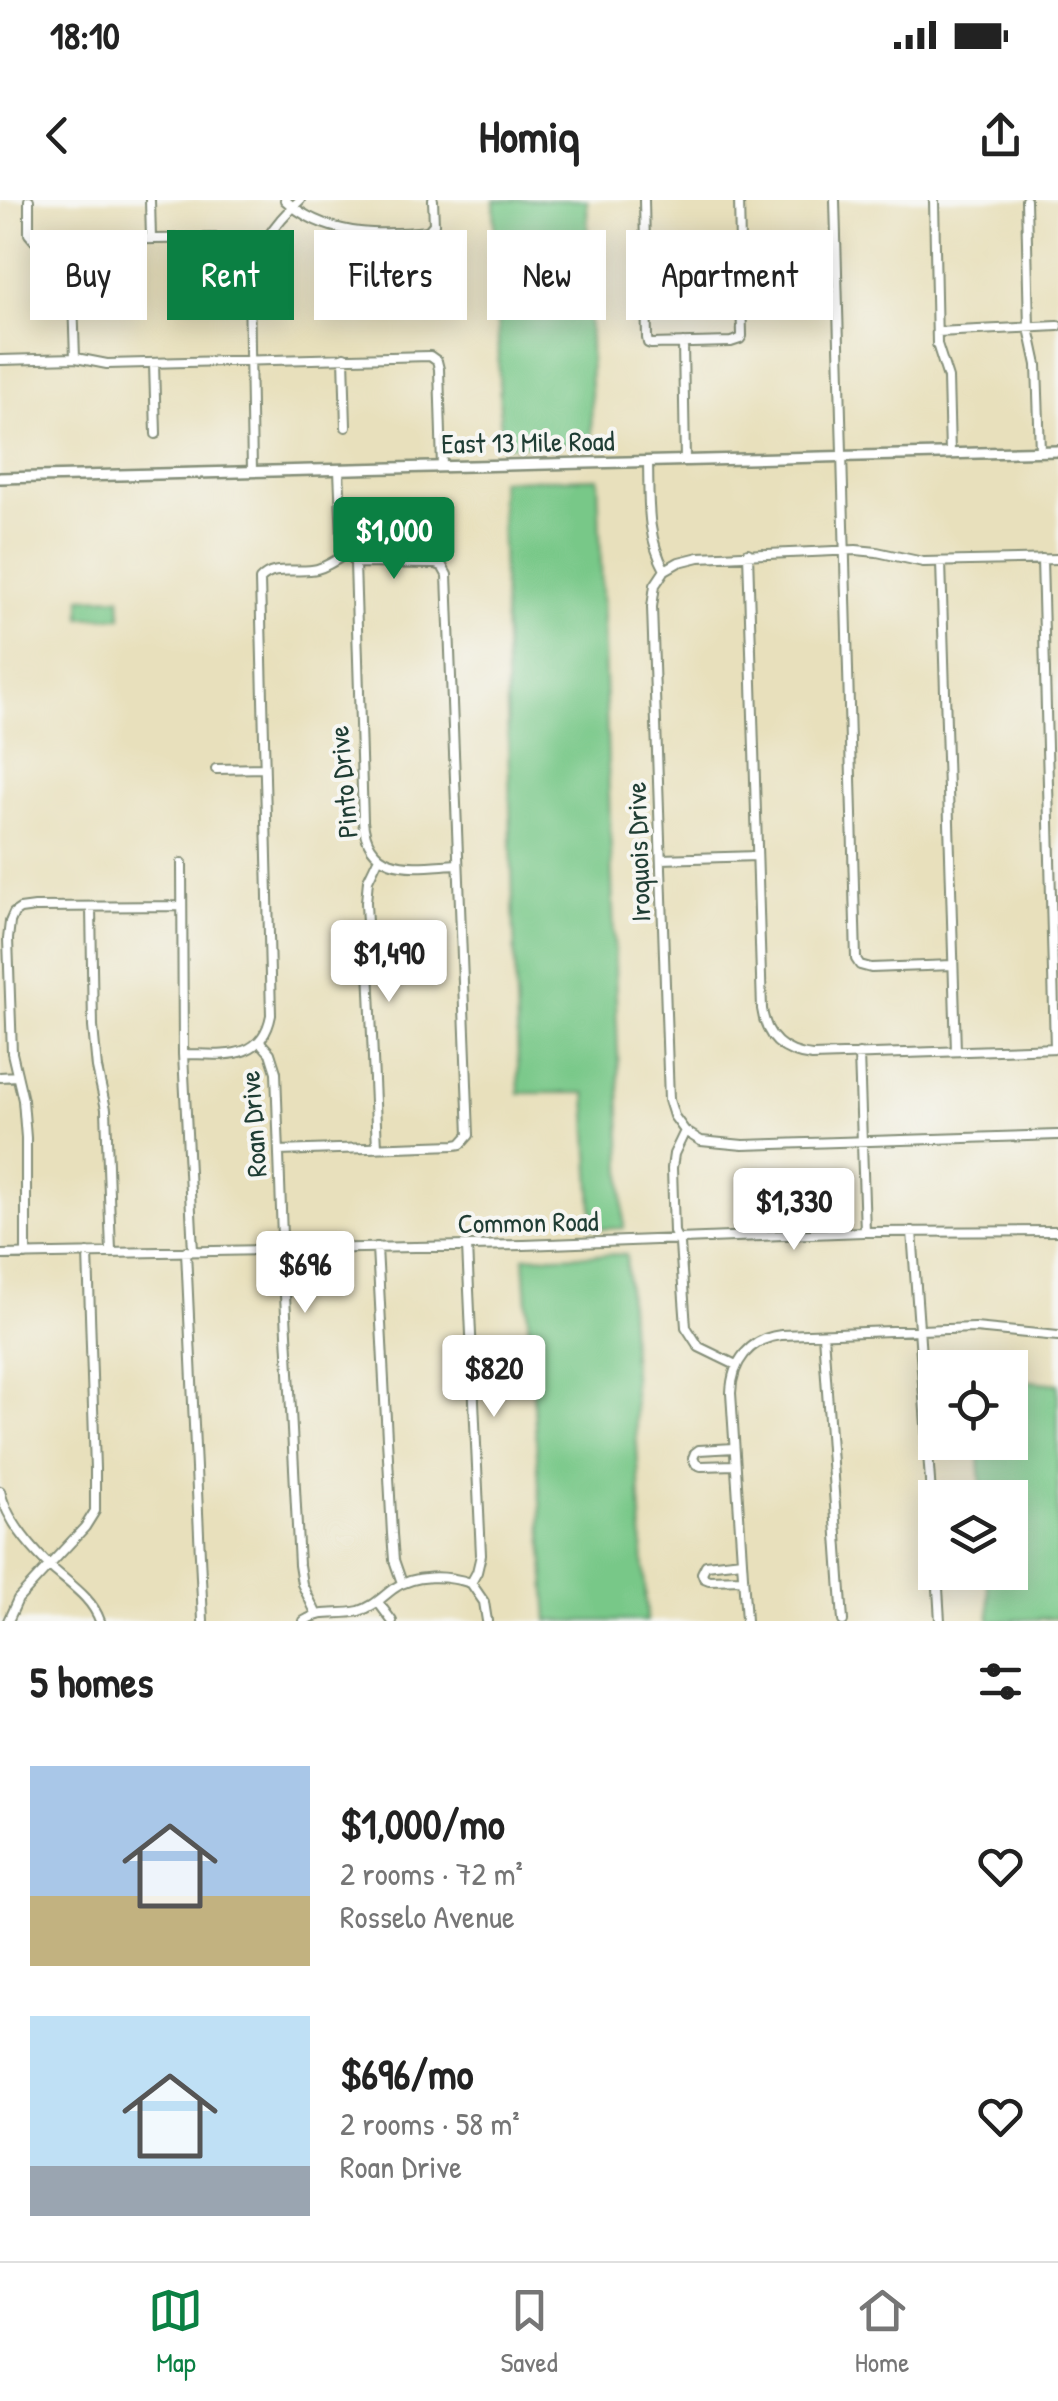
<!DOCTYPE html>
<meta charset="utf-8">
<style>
body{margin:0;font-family:"Patrick Hand",sans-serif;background:#f6f6f6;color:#222;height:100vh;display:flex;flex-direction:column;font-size:38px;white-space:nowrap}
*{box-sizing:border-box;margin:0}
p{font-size:32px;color:#767676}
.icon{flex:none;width:55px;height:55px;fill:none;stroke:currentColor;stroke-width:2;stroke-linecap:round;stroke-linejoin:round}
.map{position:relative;height:1421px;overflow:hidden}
.drawer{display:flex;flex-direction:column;background:#fff;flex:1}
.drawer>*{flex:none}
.top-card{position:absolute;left:30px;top:30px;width:1000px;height:90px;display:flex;gap:20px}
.buttons{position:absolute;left:918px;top:1150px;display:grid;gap:20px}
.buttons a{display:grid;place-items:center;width:110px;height:110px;border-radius:0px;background:#fff;box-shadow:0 5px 25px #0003;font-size:50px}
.price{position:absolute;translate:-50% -85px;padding:0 22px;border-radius:10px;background:#fff;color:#222;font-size:32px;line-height:65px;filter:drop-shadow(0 2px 5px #0008)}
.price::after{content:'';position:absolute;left:50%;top:60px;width:30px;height:22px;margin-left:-15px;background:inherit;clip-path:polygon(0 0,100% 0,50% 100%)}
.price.on{background:#0b8043;color:#fff}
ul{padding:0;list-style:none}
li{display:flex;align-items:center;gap:30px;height:250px;padding:0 30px}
li span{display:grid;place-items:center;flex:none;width:280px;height:200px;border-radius:0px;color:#555}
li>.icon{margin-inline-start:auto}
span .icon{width:120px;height:120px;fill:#fffc;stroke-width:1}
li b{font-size:42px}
h2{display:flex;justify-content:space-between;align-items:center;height:120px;padding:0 30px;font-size:42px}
.chip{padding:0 35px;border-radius:0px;background:#fff;box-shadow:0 5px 25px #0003;font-size:35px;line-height:90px}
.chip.on{background:#0b8043;color:#fff}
.status{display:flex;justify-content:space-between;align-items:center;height:70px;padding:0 50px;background:#fff;direction:ltr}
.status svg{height:28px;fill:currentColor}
header{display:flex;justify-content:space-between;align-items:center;height:130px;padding:0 30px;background:#fff;font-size:45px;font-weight:700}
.menu{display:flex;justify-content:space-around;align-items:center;height:140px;border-top:2px solid #e0e0e0;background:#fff;font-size:28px;color:#767676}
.menu a{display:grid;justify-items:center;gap:5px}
.menu .on{color:#0b8043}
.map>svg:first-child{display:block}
.green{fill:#78c888;stroke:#4c825e;stroke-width:2.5}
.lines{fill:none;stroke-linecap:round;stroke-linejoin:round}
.minor-casing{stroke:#848e78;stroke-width:12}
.major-casing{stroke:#848e78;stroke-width:14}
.minor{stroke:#fff;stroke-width:8}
.major{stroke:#fff;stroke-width:9}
.labels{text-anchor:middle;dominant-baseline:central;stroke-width:8;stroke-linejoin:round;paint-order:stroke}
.street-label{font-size:28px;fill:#1f3d34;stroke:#f6f6f2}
</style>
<div class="status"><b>18:10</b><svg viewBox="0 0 49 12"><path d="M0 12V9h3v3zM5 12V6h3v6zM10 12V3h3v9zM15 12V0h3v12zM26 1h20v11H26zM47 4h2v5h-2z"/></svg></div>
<header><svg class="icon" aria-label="back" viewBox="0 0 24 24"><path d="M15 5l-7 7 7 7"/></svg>Homiq<svg class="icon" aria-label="share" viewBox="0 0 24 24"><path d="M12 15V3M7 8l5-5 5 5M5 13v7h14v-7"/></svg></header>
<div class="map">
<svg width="1058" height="1421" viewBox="0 0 1058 1421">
<rect width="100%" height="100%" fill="#f6f6f2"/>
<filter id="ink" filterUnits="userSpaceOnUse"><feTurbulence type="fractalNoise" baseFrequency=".01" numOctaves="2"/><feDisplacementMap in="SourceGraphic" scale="20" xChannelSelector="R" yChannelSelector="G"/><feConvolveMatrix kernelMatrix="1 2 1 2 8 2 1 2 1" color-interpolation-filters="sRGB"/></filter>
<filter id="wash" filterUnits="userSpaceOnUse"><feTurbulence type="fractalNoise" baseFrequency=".0048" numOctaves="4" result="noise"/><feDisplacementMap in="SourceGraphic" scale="40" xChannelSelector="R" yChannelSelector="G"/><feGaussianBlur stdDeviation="2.25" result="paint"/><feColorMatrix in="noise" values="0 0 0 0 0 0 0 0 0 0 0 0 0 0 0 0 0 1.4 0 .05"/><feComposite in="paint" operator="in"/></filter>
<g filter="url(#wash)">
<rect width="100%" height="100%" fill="#e8e0bc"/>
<path class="green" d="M494,0H587L592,243L501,246Z
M598,278L624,1028L593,1029L586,893H519L500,280Z
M120,397L121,417L81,418V398Z
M626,1054L647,1421H548L524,1057Z
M1010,1179L1058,1184V1418L990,1421L987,1373L1010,1372V1298L982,1297L978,1243L1010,1242Z"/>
</g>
<g filter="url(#ink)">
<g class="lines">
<g class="minor-casing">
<path id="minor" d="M29,0V34L35,41L215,38L241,43L259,50
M150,0L151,39
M285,0C324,36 377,36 428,31L434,24L433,0
M644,0L647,138L648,143L651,144L731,142L740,139L742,136L739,0
M835,0L856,759L860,765L871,768L953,765
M934,0L937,144L948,178L950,253
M1026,0L1029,128L1037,165L1040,251
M71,41L75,158
M937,132L1058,126
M683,143L685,261
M344,157L346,227
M0,160L76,158L107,164L430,156L437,161L439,169L442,267
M154,163L156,234
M648,262C649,299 646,336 665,370L655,385L652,407L669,900L674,916L685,931L674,954L672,968L674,1032L680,1044L686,1127L699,1147L736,1165
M339,270L342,341L355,363L363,621C368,677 416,666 457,664
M252,272L249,85C256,50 273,24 300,0
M748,353L762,809C766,838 783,853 812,856L1058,848
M1042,359L1055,848
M941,362L956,851
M665,370L679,362L699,357L856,350L877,352L923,362L1058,359
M216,569L264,568
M661,659L757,656
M182,663L183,854L193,1051
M91,707L93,827L97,868L106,909L111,1052
M260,842L270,853L276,872L282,1037L299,1365L302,1384L316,1413
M183,854C221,854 262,863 271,815L260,380C273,364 298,374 317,369C328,366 338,359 347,353
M859,854L865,1032
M0,877L17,876
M685,931L701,941L743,945L1058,935
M377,947L366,702L368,680L379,657
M279,951L455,945L461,944L469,935L447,375L442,366L435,364L355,363
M912,1031L935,1350
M467,1046L481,1355L477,1372L471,1383
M377,1047L392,1334L394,1360L402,1383
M186,1051L203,1421
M0,1055L524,1045L863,1032L1058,1031
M26,1055V938L23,900L12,853L8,739L10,722L14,713L20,709L35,707L180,706
M823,1134L843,1421
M734,1248L699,1250L695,1253L693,1258L696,1264L701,1266L735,1265
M0,1291C7,1321 31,1348 53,1369C71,1385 92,1398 100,1421
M742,1361L706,1365L702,1373L704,1378L709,1380L743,1379
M937,1372L940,1421
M471,1383L484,1402L487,1421
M378,1402L392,1421
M8,1421L18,1399L85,1327L95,1311V1269L88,1053
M304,1421C323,1409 338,1416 359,1411C373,1407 381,1398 393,1389C414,1374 446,1375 471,1383
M746,1421L731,1193C732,1162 749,1139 781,1135L975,1128L1058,1136"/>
</g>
<g class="major-casing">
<path id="major" d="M0,278L1058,251"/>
</g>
<use href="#minor" class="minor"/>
<use href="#major" class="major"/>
</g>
</g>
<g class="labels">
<g class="street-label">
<text transform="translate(528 242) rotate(-1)">East 13 Mile Road</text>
<text transform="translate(343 582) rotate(-95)">Pinto Drive</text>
<text transform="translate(638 652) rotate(-92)">Iroquois Drive</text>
<text transform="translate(253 924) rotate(-94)">Roan Drive</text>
<text transform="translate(528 1022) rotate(-1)">Common Road</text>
</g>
</g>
</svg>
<div class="buttons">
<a><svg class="icon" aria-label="locate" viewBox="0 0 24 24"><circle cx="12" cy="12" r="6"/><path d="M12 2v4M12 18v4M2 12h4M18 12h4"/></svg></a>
<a><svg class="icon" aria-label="layers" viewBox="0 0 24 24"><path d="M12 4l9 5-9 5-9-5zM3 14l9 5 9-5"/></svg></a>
</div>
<b class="price on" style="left:394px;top:382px">$1,000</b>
<b class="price" style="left:389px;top:805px">$1,490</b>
<b class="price" style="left:794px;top:1053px">$1,330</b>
<b class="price" style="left:305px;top:1116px">$696</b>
<b class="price" style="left:494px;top:1220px">$820</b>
<div class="top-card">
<a class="chip">Buy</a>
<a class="chip on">Rent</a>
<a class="chip">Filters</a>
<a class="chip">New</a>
<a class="chip">Apartment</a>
</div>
</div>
<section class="drawer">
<h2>5 homes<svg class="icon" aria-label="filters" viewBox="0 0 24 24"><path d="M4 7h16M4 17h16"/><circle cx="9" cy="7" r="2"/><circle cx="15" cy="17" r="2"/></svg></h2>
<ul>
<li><span style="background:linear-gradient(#a9c7e8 65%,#c2b280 0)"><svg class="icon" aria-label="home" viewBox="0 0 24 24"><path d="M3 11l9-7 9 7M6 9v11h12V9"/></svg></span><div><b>$1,000/mo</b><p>2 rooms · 72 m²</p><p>Rosselo Avenue</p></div><svg class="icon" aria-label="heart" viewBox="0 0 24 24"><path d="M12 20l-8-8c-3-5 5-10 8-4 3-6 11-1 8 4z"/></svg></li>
<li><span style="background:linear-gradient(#bfe0f5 75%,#9aa5b1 0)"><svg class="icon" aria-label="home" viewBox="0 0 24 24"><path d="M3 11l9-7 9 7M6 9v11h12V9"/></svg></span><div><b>$696/mo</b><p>2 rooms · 58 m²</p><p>Roan Drive</p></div><svg class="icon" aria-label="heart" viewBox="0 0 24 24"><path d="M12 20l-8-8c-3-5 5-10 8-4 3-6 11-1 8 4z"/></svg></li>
</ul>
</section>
<nav class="menu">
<a class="on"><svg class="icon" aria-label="map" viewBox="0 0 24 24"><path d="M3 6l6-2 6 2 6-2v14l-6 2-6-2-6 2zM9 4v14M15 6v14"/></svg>Map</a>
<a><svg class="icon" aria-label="saved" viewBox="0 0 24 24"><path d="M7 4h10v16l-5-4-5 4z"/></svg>Saved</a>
<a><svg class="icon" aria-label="home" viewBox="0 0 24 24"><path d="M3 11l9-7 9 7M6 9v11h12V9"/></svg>Home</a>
</nav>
